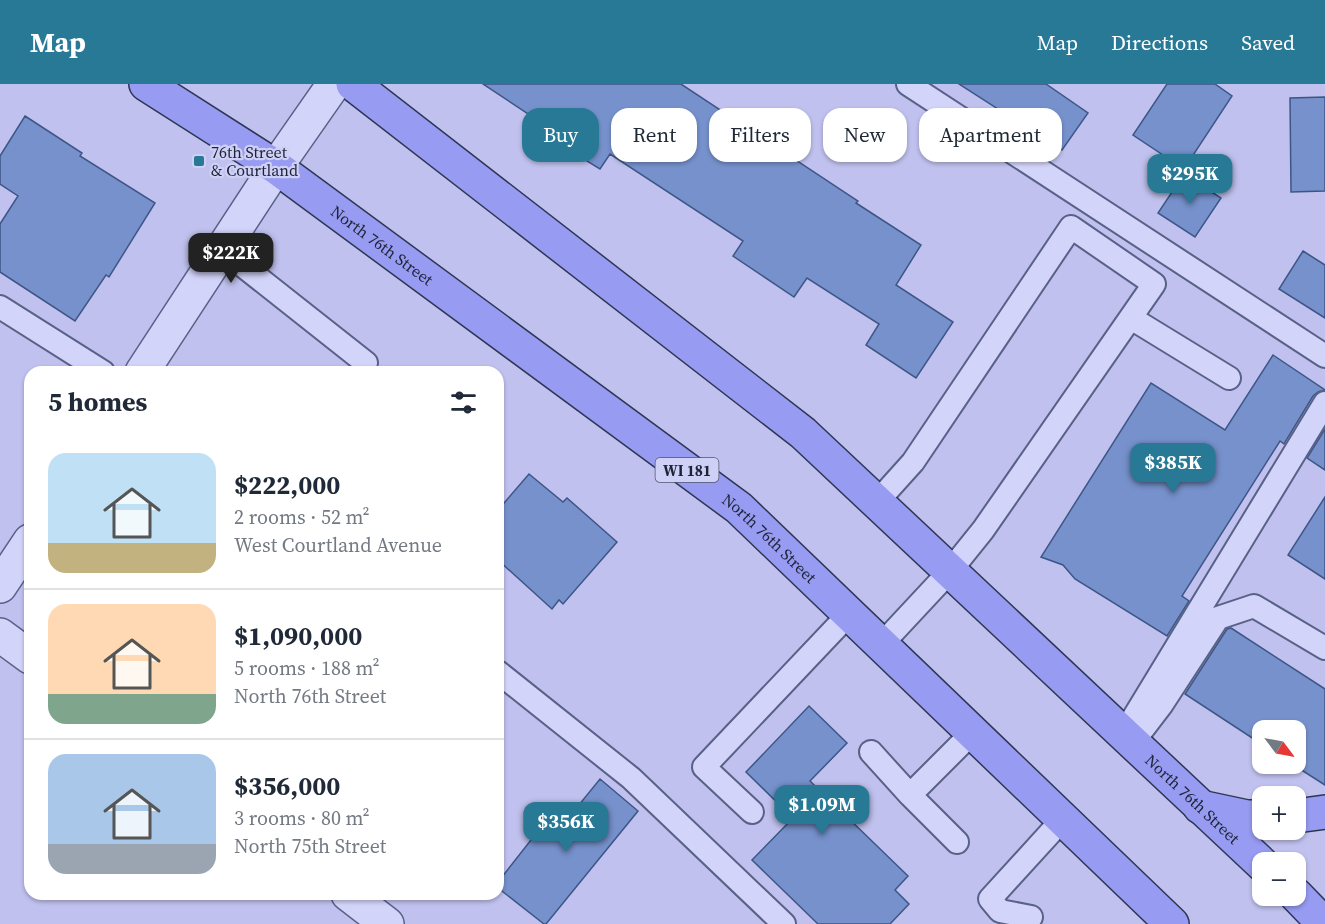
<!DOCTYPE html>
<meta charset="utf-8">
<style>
body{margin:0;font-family:"Source Serif 4",serif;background:#f6f6f7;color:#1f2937;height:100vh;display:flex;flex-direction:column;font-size:22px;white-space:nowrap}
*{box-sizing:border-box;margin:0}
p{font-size:20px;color:#747a83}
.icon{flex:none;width:33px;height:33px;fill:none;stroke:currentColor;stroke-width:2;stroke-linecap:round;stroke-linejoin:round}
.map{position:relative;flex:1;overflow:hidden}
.drawer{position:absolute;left:24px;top:282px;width:480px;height:534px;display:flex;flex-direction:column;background:#fff;border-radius:18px;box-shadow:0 2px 4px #0004}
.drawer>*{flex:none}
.hud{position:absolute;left:522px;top:24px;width:570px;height:54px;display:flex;gap:12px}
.needle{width:39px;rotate:122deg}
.buttons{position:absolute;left:1252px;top:636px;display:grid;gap:12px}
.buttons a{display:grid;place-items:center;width:54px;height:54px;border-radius:12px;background:#fff;box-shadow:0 2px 4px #0004;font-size:30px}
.price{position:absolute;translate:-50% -51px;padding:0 14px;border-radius:12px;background:#287995;color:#fff;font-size:20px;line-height:39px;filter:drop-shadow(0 2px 3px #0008)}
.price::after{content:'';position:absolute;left:50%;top:36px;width:18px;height:14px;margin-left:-9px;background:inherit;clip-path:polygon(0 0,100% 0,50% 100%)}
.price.active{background:#222;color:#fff}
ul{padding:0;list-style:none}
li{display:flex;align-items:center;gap:18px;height:150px;padding:0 24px}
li+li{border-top:2px solid #e0e1e3}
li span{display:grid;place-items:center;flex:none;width:168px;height:120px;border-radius:18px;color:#555}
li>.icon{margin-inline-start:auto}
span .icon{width:72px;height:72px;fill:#fffc;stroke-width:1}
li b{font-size:26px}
h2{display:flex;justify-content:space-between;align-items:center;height:72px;padding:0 24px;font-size:26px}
.chip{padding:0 21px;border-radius:18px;background:#fff;box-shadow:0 2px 4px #0004;font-size:21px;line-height:54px}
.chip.active{background:#287995;color:#fff}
header{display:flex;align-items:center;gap:36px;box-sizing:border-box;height:84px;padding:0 30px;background:#287995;color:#fff}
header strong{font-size:28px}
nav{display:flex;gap:33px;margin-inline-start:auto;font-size:21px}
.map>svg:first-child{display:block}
.building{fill:#7691cc;stroke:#3e5686;stroke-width:1.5}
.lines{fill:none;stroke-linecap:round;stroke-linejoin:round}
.service-casing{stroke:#586187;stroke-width:26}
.minor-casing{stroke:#586187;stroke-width:36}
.primary-casing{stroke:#2d3754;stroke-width:36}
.service{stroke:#d3d4f9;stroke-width:22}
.minor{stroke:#d3d4f9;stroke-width:33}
.primary{stroke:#979bf1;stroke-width:33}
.poi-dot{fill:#287995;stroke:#cfd0f5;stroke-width:2}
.labels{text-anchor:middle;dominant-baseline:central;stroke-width:4.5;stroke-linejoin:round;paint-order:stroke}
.shield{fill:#cfd0f5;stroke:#52576f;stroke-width:1.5}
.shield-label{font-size:15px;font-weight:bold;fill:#1d2336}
.poi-label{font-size:16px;fill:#1d2336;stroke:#cfd0f5;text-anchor:start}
.street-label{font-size:16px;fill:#1d2336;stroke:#cfd0f5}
</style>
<header>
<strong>Map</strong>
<nav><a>Map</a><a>Directions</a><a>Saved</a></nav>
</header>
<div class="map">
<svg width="1325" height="840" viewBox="0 0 1325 840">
<rect width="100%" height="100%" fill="#c0c1ee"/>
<path class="building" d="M483,0H681L858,117L856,119L921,161L896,201L953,238L916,294L866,261L879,240L807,194L794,213L733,172L743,157L610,70L600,85L559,60L563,53Z
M959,0H1046L1088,29L1062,66Z
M1167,0H1215L1232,12L1184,85L1133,51Z
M1325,13V107L1291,108L1290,14Z
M25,32L82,69L80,72L155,119L109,193L106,191L75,237L0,188V140L18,112L0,100V72Z
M1184,90L1221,114L1195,153L1158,129Z
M1303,167L1325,181V234L1279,205Z
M1273,271L1325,306L1318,308L1313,312L1284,360L1280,357L1182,512L1189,517L1167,552L1075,495L1063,481L1041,473L1151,299L1225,346Z
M1325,345V386L1307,374Z
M529,390L563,418L567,414L617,458L563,520L559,516L552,525L498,476V426Z
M1325,413V495L1288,471Z
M1231,544L1325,605V701L1292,680H1296V646H1263V661L1185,610L1227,545Z
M809,622L847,659L810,697L908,792L895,806L909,820L890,840H818L752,776L793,734L746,688Z
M600,695L638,727L546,840H544L498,804V798L549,733L561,743Z"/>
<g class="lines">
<g class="service-casing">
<path id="service" d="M908,0L1325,272
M223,166L366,279
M0,223L103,288
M1131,234L1229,294
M877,418L913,378L1071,143L1154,200L983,446L950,487L881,561
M498,588L631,694L784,840
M1123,651L1325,319
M1136,654L1162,620L1218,534L1254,522L1325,564
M871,668L910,711
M752,728L704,683L849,530
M957,758L910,711L972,649
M1031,833L1000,827L990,815L1062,736"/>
</g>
<g class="minor-casing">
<path id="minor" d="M142,288L276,83L334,0
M0,502L30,457
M0,551L30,573
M348,810L387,840"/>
</g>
<g class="primary-casing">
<g id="primary">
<path id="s1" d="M146,0L276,83L739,424L1172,840"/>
<path id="s2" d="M353,0L803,349L1263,781"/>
<path d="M1200,723L1247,733H1263"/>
<path d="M1296,732L1325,728"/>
<path d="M1296,811L1324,840"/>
</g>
</g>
<use href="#service" class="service"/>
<use href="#minor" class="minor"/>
<use href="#primary" class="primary"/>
</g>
<rect class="poi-dot" x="193" y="71" width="12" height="12" rx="3"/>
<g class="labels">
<rect class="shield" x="655.5" y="374" width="63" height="24" rx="4.5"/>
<g class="shield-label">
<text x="687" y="386">WI 181</text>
</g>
<g class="poi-label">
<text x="211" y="68">76th Street<tspan x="211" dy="18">&amp; Courtland</tspan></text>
</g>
<g class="street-label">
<text stroke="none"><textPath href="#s1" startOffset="286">North 76th Street</textPath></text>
<text stroke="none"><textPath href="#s1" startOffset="772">North 76th Street</textPath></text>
<text stroke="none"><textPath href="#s2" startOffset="1104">North 76th Street</textPath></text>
</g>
</g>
</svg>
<div class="buttons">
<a><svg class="needle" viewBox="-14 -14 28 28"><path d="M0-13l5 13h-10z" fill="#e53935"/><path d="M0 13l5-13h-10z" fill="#747a83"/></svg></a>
<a>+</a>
<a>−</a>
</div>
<b class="price" style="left:1190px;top:121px">$295K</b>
<b class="price active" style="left:231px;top:200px">$222K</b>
<b class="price" style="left:1173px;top:410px">$385K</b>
<b class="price" style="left:822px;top:752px">$1.09M</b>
<b class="price" style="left:566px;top:769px">$356K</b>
<div class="hud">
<a class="chip active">Buy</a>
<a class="chip">Rent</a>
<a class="chip">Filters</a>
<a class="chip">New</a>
<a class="chip">Apartment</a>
</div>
<section class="drawer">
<h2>5 homes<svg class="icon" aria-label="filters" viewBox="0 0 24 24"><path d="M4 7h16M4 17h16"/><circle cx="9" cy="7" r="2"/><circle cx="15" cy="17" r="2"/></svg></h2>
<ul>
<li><span style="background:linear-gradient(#bfe0f5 75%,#c2b280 0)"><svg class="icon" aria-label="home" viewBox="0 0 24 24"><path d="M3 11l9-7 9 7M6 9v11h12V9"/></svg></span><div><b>$222,000</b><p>2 rooms · 52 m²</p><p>West Courtland Avenue</p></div></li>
<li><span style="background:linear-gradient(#ffd9b3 75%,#7fa58c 0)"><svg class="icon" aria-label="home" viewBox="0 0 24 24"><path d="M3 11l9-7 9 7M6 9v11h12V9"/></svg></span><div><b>$1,090,000</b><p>5 rooms · 188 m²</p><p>North 76th Street</p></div></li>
<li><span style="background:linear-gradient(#a9c7e8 75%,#9aa5b1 0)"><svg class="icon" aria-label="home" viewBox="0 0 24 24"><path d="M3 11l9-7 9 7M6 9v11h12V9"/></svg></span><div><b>$356,000</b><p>3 rooms · 80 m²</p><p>North 75th Street</p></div></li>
</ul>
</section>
</div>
